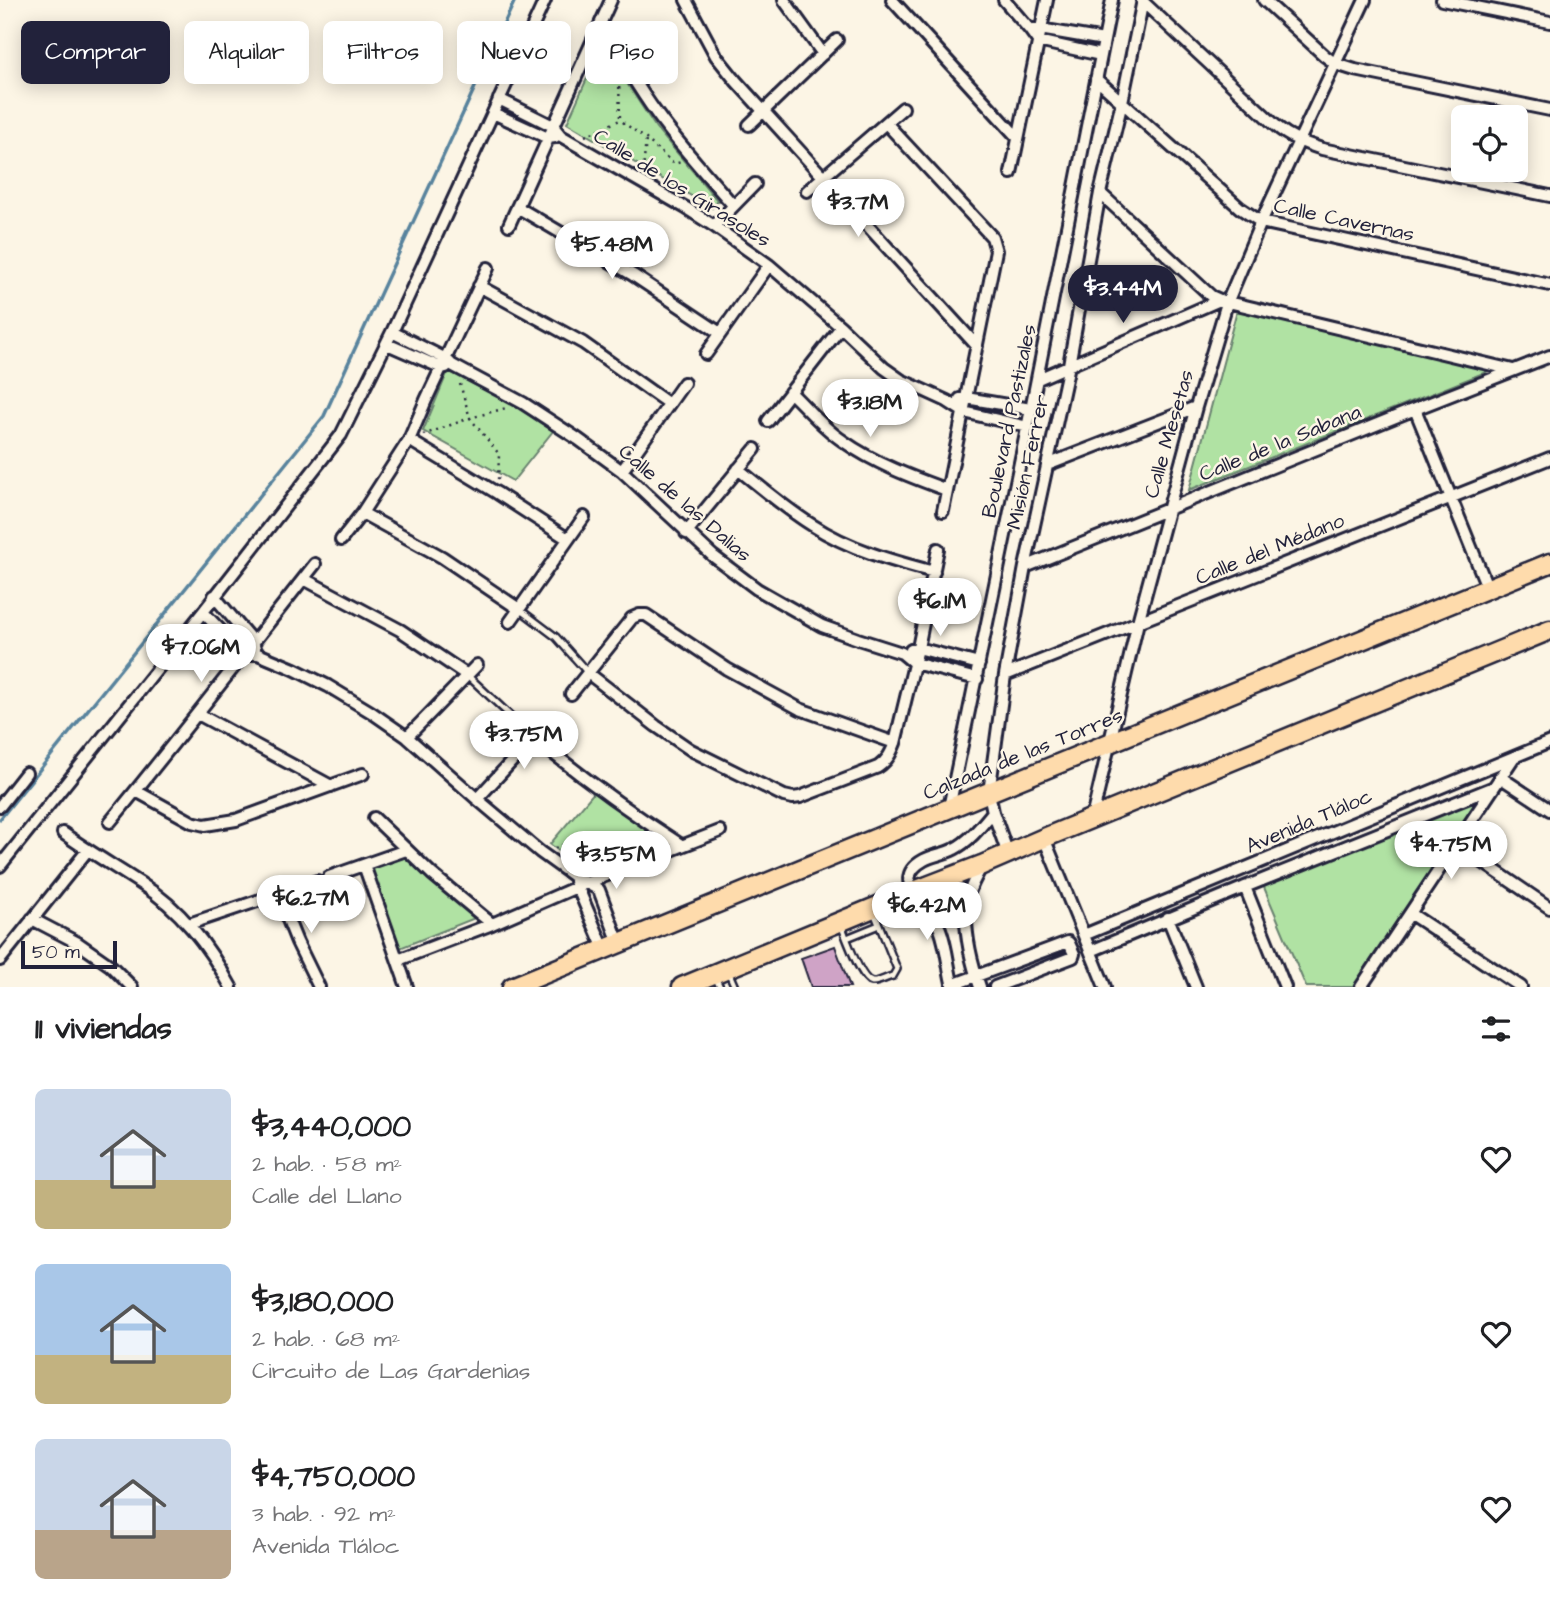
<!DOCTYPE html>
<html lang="es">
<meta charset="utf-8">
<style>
body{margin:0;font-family:"Architects Daughter",sans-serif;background:#f6f6f6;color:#202124;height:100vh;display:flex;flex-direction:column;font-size:26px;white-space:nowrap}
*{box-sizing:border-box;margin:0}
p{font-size:23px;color:#757577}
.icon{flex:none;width:38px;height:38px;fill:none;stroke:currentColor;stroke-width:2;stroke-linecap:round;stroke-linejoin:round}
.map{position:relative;height:987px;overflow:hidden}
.details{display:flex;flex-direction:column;background:#fff;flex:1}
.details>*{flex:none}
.banner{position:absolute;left:21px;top:21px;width:700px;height:63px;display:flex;gap:14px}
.fabs{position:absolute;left:1451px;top:105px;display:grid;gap:14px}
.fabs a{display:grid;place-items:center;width:77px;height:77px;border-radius:10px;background:#fff;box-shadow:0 4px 18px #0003;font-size:35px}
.scale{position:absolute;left:21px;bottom:18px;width:96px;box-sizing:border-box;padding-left:7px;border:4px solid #22223b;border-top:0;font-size:19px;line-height:24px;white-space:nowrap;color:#22223b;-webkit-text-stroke:5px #fcf5e5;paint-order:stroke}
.price{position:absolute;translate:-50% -60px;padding:0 16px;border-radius:24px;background:#fff;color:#222;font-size:23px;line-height:46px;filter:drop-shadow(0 2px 4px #0008)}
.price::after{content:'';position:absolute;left:50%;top:42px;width:21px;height:16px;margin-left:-10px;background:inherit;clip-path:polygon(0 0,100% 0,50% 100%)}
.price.selected{background:#22223b;color:#fff}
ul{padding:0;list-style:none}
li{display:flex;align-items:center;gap:21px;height:175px;padding:0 35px}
li span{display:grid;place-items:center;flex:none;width:196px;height:140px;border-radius:10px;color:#555}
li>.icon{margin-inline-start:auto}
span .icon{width:84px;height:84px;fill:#fffc;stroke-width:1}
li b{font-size:30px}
h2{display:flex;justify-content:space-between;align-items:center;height:84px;padding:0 35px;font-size:30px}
.pill{padding:0 24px;border-radius:10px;background:#fff;box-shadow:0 4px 18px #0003;font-size:24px;line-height:63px}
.pill.selected{background:#22223b;color:#fff}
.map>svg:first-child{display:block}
.green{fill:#b0e2a3;stroke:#69826f;stroke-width:2}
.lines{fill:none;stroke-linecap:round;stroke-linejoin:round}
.stream{stroke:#59839d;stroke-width:3.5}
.building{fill:#cfa3c6;stroke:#22223b;stroke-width:2}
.lane-casing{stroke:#22223b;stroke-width:10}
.street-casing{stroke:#22223b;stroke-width:16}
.primary-casing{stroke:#22223b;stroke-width:23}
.path{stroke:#22223b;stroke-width:2.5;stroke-dasharray:2 5;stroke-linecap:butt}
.lane{stroke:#fcf5e5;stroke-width:5}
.street{stroke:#fcf5e5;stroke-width:10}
.primary{stroke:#fedbac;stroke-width:18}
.labels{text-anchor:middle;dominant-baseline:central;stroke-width:5;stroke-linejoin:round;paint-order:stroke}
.street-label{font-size:21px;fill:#22223b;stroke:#fcf5e5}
</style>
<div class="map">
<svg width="1550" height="987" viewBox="0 0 1550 987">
<rect width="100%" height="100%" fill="#fcf5e5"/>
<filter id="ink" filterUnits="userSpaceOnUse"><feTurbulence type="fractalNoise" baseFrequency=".0143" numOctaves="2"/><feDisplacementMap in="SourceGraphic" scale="14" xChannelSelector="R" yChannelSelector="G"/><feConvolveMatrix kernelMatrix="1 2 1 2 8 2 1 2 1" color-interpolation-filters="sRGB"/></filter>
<g filter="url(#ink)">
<path class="green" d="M602,45L656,128L718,201L712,208L567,123Z
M1237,310L1496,368L1189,490Z
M448,371L505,400L553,431L513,481L423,431Z
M595,791L654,834L657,839L651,846L587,873L550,844Z
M1479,797L1353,987H1306L1263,885Z
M401,854L475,918L400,948L371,866Z"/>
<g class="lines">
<path class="stream" d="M0,819L324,416L515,0"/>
</g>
<path class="building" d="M835,946L850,987H811L801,958Z"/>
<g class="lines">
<g class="lane-casing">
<path id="lane" d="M519,609L556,637L588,673
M467,675L533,737
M841,924C845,935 861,980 872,982C878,983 887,977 893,976L897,969L874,912
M847,938L879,925
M728,971L735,987
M715,977L720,987"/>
</g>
<g class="street-casing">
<path id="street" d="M686,0L716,56L736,81L977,346
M784,0L823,54
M892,0L1018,138
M1004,0L1030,30L1038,41L1101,55
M1264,0L1325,56L1336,64L1355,70L1550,110
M1442,0L1550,22
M1142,1L1276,126C1290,138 1304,143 1322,149L1550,196
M601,23C618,54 636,85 657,114C680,146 707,175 733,205
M1033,29H1040L1104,40
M1096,79L1240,208L1261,222L1550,285
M499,99L553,126L561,136L686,208L714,226L769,265L841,327L884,368L901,380L947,401L964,412L1028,427
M493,113L548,138L555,137
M886,123L992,237L996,251L943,511
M749,125L837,40
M1011,173L1047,0
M807,191L903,108
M1100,193L1211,296L1220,300L1513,370
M517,207L633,275L720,333
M509,225L611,0
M714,226L755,184
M479,286L583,343L669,404
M392,332L446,359L452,365L523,403L578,439L622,471L713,556L757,589L822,626L858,639L902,653L914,663L977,679
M387,344L442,368L446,367
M706,354L769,265
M1038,379L1220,300
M790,392C807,408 823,428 843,441C874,463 911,477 947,490
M960,399L966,398L1031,409
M1415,409L1488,589
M768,421L841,327
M409,440L497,493L568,539
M1047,465L1196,407
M738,469C762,488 786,509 812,525C849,549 892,561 934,572
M622,471L684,383
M362,513L442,557L519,609
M686,533L755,449
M341,540L362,513L409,440L426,400L488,268
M1025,567L1415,409L1550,356
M304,579L400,630L467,675
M214,596L253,642L255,648
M203,612L243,654H258L294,669L328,686L371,712L407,737L477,799L540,852L572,875L596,888L599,890L619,943
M510,622L584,517
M911,650L918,648L979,664
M588,673L656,726L691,750L784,796L793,798L800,797L878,767C888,760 891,753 895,743L918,648L938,549
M1005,675L1550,458
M571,694L632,618L639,615H646L727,669L800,709L895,743
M198,714L331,786
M407,737L477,665
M533,737C580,776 630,812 681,845
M1500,777L1550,810
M136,791L192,822L205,825L236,820L363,774
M477,799L549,721
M0,806L26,773
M949,808L1031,409L1112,0
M993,812L1008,854
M374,818L432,874L492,924
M1092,818L1138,622L1196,407L1227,303L1261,222L1365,0
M110,822C180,737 247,650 315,564
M63,833C88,851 114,866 140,883C181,909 208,945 231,987
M1044,838L1105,987
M1456,844L1550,908
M364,865L407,987
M0,866L203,612L341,435L392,332L545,0
M329,877L406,850
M575,881L604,949
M1245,887L1285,987
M278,895L297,942L319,987
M1411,914L1521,987
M1168,918L1196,987
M32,919L78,943L111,966L132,987
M189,924L317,881
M1084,935L1550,742
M1091,951L1245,887L1492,788
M0,960L87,851
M398,960L492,924L579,886L720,831
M952,985L1068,942L1069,943L1074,954L1073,957L995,987
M953,987C948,968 947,947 940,929C932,907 886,881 924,860C933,855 945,854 954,849C970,841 982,825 993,812L989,793L1005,675L1025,567L1069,365L1100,193L1122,102L1143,0
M980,987C971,961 963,929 967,901C968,889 977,876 982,865
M1361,987L1514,757"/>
</g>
<g class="primary-casing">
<path id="primary" d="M512,987C858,845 1205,706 1550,563
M682,987L912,892L982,865L1044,838L1550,630"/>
</g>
<path class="path" d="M619,80L620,119
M585,136L620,120L646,139L674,164L681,162
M643,171L646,139
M460,384L470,418L499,454L498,481
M423,435L470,418L506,408
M555,848L566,844L599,851L619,849L641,841L654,840"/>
<use href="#lane" class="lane"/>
<use href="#street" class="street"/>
<use href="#primary" class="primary"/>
</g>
</g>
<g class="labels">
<g class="street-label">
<text transform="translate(682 188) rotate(32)">Calle de los Girasoles</text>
<text transform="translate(1344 220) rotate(12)">Calle Cavernas</text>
<text transform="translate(1009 421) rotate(-78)">Boulevard Pastizales</text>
<text transform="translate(1169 434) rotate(-74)">Calle Mesetas</text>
<text transform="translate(1280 443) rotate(-22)">Calle de la Sabana</text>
<text transform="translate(1028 462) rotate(-78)">Misión Ferrer</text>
<text transform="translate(685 503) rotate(41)">Calle de las Dalias</text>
<text transform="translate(1270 549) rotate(-22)">Calle del Médano</text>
<text transform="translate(1023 754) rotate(-22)">Calzada de las Torres</text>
<text transform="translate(1309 821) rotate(-23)">Avenida Tláloc</text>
</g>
</g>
</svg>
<div class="fabs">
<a><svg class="icon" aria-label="locate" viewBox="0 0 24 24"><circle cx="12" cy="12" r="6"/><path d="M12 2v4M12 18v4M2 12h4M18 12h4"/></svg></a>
</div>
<div class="scale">50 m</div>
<b class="price" style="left:858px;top:239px">$3.7M</b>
<b class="price" style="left:612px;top:281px">$5.48M</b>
<b class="price selected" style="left:1123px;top:325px">$3.44M</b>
<b class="price" style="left:870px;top:439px">$3.18M</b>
<b class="price" style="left:940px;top:638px">$6.1M</b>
<b class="price" style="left:201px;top:684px">$7.06M</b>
<b class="price" style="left:524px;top:771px">$3.75M</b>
<b class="price" style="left:1451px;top:881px">$4.75M</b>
<b class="price" style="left:616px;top:891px">$3.55M</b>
<b class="price" style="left:311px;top:935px">$6.27M</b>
<b class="price" style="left:927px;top:942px">$6.42M</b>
<div class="banner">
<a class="pill selected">Comprar</a>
<a class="pill">Alquilar</a>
<a class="pill">Filtros</a>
<a class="pill">Nuevo</a>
<a class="pill">Piso</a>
</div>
</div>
<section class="details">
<h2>11 viviendas<svg class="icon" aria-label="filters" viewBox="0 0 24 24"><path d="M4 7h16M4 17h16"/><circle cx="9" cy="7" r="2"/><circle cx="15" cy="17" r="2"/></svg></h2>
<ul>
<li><span style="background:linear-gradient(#c9d6e8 65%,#c2b280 0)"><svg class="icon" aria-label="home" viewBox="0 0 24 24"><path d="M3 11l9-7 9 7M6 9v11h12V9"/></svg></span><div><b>$3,440,000</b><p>2 hab. · 58 m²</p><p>Calle del Llano</p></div><svg class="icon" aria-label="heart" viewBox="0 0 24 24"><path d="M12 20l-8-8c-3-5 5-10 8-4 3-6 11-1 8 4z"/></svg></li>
<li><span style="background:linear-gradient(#a9c7e8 65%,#c2b280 0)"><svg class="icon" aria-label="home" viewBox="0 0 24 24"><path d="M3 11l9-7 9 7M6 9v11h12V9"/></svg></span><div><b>$3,180,000</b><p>2 hab. · 68 m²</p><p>Circuito de Las Gardenias</p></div><svg class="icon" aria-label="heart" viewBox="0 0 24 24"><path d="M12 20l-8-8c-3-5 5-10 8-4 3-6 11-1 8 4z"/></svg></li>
<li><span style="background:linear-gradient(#c9d6e8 65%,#b9a48a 0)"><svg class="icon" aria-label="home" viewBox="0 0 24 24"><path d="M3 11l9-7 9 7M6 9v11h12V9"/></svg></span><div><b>$4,750,000</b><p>3 hab. · 92 m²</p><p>Avenida Tláloc</p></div><svg class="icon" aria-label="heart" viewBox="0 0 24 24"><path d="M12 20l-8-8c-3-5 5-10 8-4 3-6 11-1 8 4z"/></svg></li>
</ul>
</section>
